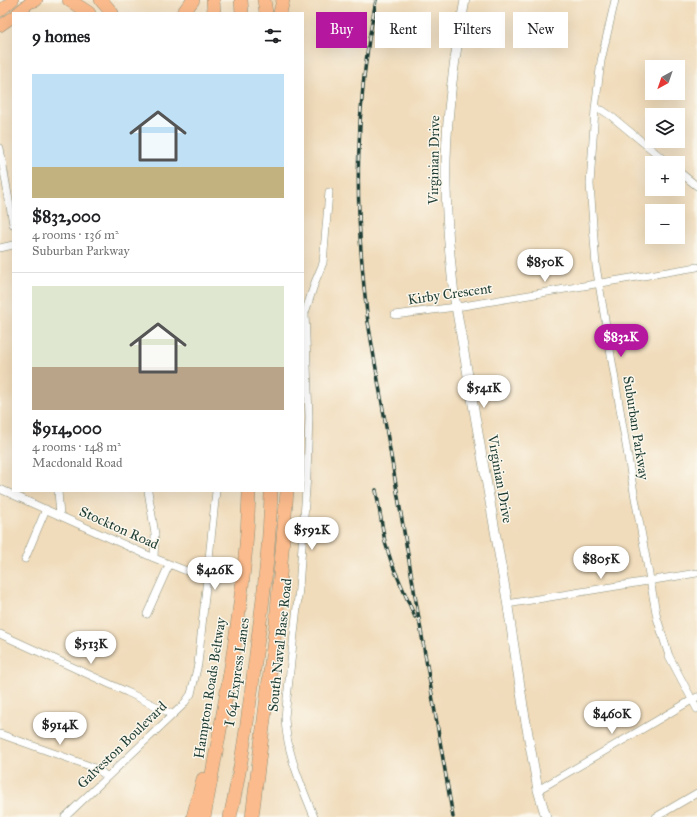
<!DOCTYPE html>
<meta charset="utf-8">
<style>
body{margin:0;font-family:"IM FELL Great Primer",serif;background:#f2f2f2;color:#202124;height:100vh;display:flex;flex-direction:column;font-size:15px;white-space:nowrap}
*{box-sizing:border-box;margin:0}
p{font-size:13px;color:#757577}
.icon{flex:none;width:22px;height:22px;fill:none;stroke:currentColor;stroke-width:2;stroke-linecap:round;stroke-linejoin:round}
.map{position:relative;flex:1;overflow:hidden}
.drawer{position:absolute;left:12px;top:12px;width:292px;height:480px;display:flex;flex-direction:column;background:#fff;border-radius:0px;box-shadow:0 4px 16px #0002}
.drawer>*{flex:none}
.banner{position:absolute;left:316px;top:12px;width:321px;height:36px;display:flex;gap:8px}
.needle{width:26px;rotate:220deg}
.fabs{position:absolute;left:645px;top:60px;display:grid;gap:8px}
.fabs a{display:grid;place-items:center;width:40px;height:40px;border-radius:0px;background:#fff;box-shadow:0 4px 16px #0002;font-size:20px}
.price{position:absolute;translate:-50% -34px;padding:0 9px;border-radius:14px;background:#fff;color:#222;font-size:13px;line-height:26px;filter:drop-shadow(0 1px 2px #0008)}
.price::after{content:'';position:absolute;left:50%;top:24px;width:12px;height:9px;margin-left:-6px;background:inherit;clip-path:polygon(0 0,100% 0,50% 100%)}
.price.current{background:#b5179e;color:#fff}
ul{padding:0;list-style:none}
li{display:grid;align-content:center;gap:8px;height:212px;padding:0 20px}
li+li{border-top:1px solid #e0e0e0}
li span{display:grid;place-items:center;height:124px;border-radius:0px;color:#555}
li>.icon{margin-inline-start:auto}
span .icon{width:72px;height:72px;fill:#fffc;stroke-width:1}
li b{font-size:17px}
h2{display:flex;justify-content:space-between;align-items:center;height:48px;padding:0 20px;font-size:17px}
.chip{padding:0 14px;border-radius:0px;background:#fff;box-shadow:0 4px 16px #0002;font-size:14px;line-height:36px}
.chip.current{background:#b5179e;color:#fff}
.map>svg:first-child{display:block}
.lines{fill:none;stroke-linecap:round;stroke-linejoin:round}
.minor-casing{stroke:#888c77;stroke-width:8}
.tertiary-casing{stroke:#888c77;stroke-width:10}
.primary-casing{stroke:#888c77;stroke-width:12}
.motorway-casing{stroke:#888c77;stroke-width:14}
.minor{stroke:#fff;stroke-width:7}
.tertiary{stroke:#fff;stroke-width:9}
.primary{stroke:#fbbb8c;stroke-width:11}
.motorway{stroke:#fbbb8c;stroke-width:13}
.rail-casing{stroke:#1f3d34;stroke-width:3.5}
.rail{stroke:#fbf7ec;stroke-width:2;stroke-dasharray:6;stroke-linecap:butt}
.labels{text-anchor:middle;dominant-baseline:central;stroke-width:3;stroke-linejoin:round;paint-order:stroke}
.street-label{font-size:14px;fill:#1f3d34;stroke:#fbf7ec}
</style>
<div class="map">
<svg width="697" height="817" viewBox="0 0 697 817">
<rect width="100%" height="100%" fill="#fbf7ec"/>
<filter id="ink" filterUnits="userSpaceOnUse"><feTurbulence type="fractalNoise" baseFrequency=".025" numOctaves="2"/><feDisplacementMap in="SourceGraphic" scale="8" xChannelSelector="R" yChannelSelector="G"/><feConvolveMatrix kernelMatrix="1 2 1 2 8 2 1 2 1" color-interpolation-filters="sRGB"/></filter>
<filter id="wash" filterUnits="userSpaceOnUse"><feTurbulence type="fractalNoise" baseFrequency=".012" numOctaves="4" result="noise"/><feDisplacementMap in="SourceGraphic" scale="16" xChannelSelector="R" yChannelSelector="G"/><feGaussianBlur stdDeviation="0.9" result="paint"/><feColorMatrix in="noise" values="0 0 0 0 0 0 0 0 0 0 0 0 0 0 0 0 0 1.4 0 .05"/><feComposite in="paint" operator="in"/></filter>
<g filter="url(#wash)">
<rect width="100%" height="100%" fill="#f0dbba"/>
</g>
<g filter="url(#ink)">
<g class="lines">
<g class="minor-casing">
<path id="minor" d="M615,0L601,61L595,109L590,184L596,266L633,487L657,618L669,656L697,709
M595,109L602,110L611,116L668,163
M0,148L13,224
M678,171L697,186
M0,248L13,245
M395,315L463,306L697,267
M0,489L154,558L207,579
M58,491L60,516
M148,491L155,534L154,558
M25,559L46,509
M507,604L697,573
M147,614L169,565
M0,634L127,692L172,714
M0,734L87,765L99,770L107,777
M538,790L697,697
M65,817L183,705L191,694L198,664L216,491
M314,817C301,784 286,752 285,717L299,588L307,475L309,417L305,313L315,282L323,263L329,192
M656,817L697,793"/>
</g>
<g class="tertiary-casing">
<path id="tertiary" d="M465,0C455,53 447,107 446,161C445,206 449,250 454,295L506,594L523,706L538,790L546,817"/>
</g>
<g class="primary-casing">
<path id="primary" d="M0,11L13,0
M17,13L33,0
M0,26L13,17"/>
</g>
<g class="motorway-casing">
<path id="motorway" d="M69,0L89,13
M101,0L112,13
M213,0L214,13
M241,0L242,13
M264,0L266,13
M32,1L36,0
M183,13L193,0
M280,13L283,0
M193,817L203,779
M204,817C224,709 246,601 249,491
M230,817C243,760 250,703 257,646C264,594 270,543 271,491
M252,817L276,623L287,491"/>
</g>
<use href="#minor" class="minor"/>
<use href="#tertiary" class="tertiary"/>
<use href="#primary" class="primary"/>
<use href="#motorway" class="motorway"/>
<g class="rail-casing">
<path id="rail" d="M376,0C354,109 354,212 368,322L453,817
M376,490L385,542L392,564L415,617"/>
</g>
<use href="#rail" class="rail"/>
</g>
</g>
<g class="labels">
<g class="street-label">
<text transform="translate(434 160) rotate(-89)">Virginian Drive</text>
<text transform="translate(450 294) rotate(-8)">Kirby Crescent</text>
<text transform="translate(636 428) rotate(81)">Suburban Parkway</text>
<text transform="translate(500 479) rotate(80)">Virginian Drive</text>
<text transform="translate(119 528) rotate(24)">Stockton Road</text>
<text transform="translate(280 645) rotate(-84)">South Naval Base Road</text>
<text transform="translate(237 672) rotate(-82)">I 64 Express Lanes</text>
<text transform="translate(210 688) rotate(-81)">Hampton Roads Beltway</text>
<text transform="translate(122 745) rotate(-44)">Galveston Boulevard</text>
</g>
</g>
</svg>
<div class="fabs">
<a><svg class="needle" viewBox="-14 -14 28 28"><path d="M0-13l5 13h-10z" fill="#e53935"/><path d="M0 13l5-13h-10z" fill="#757577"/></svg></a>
<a><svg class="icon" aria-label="layers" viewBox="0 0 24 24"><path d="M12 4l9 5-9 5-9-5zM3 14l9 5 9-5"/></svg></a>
<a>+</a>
<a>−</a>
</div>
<b class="price" style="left:545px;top:283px">$850K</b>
<b class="price current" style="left:621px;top:358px">$832K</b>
<b class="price" style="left:484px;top:409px">$541K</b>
<b class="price" style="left:312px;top:551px">$592K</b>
<b class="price" style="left:601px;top:580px">$805K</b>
<b class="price" style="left:215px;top:591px">$426K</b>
<b class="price" style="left:91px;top:665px">$513K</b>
<b class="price" style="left:612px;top:735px">$460K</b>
<b class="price" style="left:60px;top:746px">$914K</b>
<div class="banner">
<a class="chip current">Buy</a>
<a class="chip">Rent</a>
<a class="chip">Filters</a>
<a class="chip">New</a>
</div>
<section class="drawer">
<h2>9 homes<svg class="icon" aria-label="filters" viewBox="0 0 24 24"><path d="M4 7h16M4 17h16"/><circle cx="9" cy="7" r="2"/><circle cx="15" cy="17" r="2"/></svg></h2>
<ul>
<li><span style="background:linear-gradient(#bfe0f5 75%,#c2b280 0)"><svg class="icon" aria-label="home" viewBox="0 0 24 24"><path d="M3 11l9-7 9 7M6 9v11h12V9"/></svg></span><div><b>$832,000</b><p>4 rooms · 136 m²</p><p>Suburban Parkway</p></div></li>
<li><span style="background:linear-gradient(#dfe7d0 65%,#b9a48a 0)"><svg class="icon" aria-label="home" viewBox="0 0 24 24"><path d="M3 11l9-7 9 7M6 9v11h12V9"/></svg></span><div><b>$914,000</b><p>4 rooms · 148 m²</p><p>Macdonald Road</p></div></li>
</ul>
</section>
</div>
